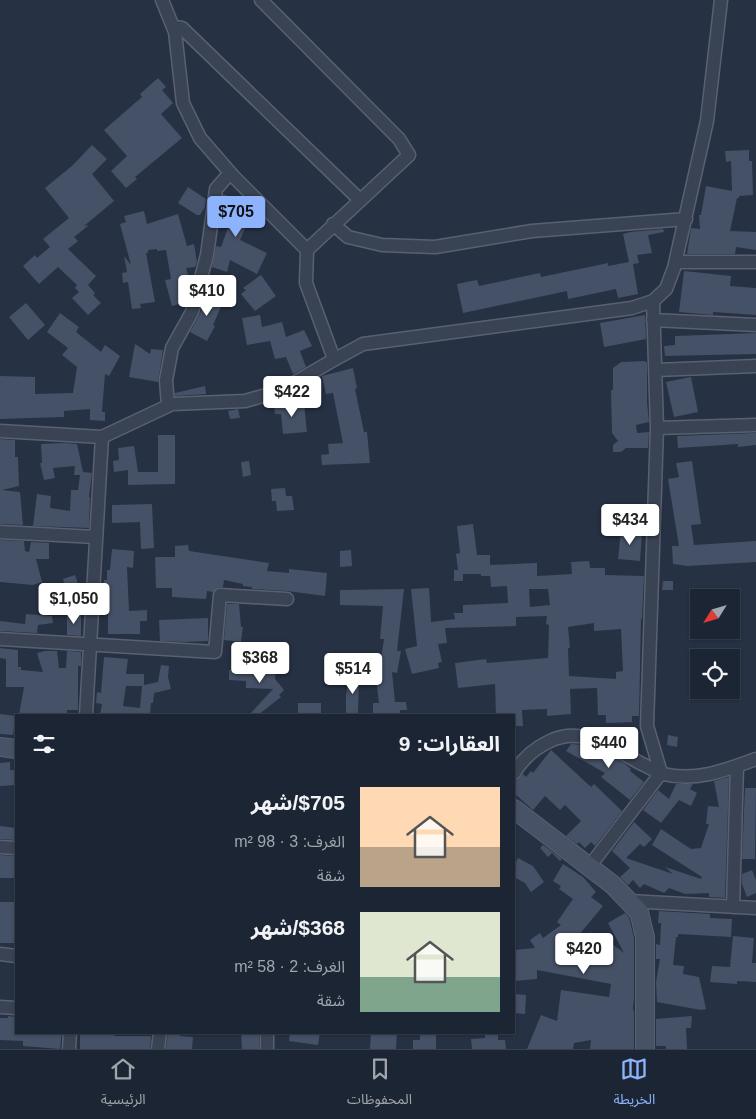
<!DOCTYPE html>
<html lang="ar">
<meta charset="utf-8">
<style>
body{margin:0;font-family:Helvetica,"Noto Sans Arabic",sans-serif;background:#252d3b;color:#f1f3f6;direction:rtl;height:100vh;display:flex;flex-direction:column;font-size:19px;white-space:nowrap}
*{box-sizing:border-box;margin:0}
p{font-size:16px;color:#a0a5ac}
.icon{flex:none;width:28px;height:28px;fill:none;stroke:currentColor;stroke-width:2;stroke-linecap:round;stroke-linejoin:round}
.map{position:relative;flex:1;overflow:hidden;direction:ltr}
.drawer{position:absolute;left:15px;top:714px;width:500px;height:320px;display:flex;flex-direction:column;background:#1c2533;border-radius:0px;box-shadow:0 1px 4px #0004,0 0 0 1px #3a424e;direction:rtl}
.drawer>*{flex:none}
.needle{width:32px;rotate:233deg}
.buttons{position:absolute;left:690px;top:589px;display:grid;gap:10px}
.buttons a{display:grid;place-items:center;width:50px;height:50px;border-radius:0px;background:#1c2533;box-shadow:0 1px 4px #0004,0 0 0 1px #3a424e;font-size:25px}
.price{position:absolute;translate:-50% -42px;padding:0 11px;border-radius:5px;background:#fff;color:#222;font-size:16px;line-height:32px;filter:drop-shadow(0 1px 2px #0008)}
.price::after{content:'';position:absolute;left:50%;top:30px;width:15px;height:11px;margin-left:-8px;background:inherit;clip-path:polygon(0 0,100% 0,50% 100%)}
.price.selected{background:#8db3fc;color:#111}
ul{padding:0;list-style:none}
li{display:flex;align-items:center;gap:15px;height:125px;padding:0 15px}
li span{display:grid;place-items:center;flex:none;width:140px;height:100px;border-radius:0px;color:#555}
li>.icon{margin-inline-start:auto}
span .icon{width:60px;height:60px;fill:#fffc;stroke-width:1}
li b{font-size:21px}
h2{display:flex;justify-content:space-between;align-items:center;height:60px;padding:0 15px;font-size:21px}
.dock{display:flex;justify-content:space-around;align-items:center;height:70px;border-top:1px solid #3a424e;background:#1c2533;font-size:14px;color:#a0a5ac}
.dock a{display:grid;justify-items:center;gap:2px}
.dock .selected{color:#8db3fc}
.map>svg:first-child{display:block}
.building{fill:#455166;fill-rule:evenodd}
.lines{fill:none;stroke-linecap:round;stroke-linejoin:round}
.street-casing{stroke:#596170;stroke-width:15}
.secondary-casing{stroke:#596170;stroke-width:20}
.street{stroke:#3a4353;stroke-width:12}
.secondary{stroke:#485266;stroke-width:18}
</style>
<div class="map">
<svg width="756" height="1049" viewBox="0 0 756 1049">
<rect width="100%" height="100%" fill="#263144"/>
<path class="building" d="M158,78L166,87L162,90L173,103L161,114L182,138L135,177L137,179L126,188L111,171L127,156L104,130L142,97L140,94Z
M92,145L107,159L92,174L114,201L84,226L89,225L74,237L78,241L68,249L96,276L88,285L95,293L93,295L101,303L88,315L72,298L79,292L75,288L77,285L58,267L39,284L23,266L35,255L37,258L50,247L43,239L69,218L45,188L73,165Z
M749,150V161H752L753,195L739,196V198H737L730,231L756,232V250L736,247L735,254H687L691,228L700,229L699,215H701L706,186L732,191L731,161L726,162L725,151Z
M188,187L206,199L205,207L200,215H197L178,203Z
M223,194L249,204L253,208L240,240L267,253L257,274L230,260L227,272L212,267L216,246L221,247L228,228L219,225Z
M144,211L147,224L178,214L187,246L194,244L197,262L195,267L186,268L191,285L184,287L187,298L186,302L172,306L165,280L171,279L166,250L157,251V249L148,250V253H146L155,302L140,304L141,308L132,309L128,282L123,283L122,273L127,272L124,256L131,265L120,224L126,222L124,216Z
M663,229L664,232L648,235L652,253L637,255L639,263L633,264L638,294L618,298L616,289L568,299L567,291L463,313L457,284L477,280L479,286L540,273L541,277L608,263V266L629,262L623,234L630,232Z
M684,271L731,276L730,286L756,288V315L713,312V315L679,312Z
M261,275L276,296L255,311L241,294L246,290L243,288Z
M206,292L224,300L213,325L215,326L207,341L190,332L200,314Z
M26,303L45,325L28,340L9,317Z
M60,313L79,327L76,332L101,352L105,345L120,356L109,376L105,374L102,412H105V421L90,420V409L64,411V417L0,419V376L35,377V394L73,393L77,367L62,355L68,348L47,332Z
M260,315L262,327L282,322L286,337L304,330L312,346L300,351L306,367L293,374L286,357L275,359L270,341L247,345L242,318Z
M645,315L646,339L604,347L600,323Z
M756,333V354L665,356L664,346L675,345V336Z
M135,344L150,354L151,349L163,350L158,382L129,377Z
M645,361L647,363V402L649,422L636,425L637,433L649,432L648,448H626L621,452H613V445L618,441L612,433L611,391L613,389V368L621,362Z
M353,368L357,388L355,389L364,432H367L370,463L322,465L321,455L329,454L328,444L343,443L333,393L326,394L322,376Z
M691,377L698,412L674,417L666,382Z
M205,386L206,394L175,396V393Z
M304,403L307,432L283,434L281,414H275L274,405Z
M238,409L240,418L230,419L228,411Z
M756,433V445L738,447V444L678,448L677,436Z
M158,435H175V484L128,485V470L114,472L113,461L119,460L118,448L134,446L138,472H158Z
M0,439L15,440V457H18L19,486L2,490L20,492L23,525L0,524Z
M64,443L77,444L83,472L92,473L89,497H90L89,528L33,526L37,494L51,496L50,508L70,511L71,490H78L80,475H74L75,466L53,468L55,478L44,480L40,463H42L41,444Z
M249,461L251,475L243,477L241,462Z
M692,461L701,524L691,525L694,545L756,541V562L687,566L673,564L672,546H679L668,479L679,477L676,463Z
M285,488L286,496H292L294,510L277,511L276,501H272L271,489Z
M152,504L154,548L141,549L140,522L112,523V505Z
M473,524L477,555H490V565L537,563V576L572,574L571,562L589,561L590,568H605V575L644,576L642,619H641L639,716H632V722L606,723V715H598L597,688L570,689L571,714L547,716V709L522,710L523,726H514V715H496L495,684L458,688L455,663L486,659L487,663L548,658L549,625L546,624L547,616L516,617V626L445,628L447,643L438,644L442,662L438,663L439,668L412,674L405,649L417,646L411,589L429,588L431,622L455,619L454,613H463V605L508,603L507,586L491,587L490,576H481V574H463V581H454V570H458L456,554L460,553L457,526ZM529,589H548L550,605L530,607ZM594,623V631L621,629L623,671L616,672V679L569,676L568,648H570L568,627Z
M621,531L642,533L640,561L618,559Z
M0,540L24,541L25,551L29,552L31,542L49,543V559H36L42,582L33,585L0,582Z
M188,545L189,551L269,563L267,571L289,573V569L327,573L325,596L287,591L252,589V587L243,586V584L224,580L223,587L217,588L213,592L207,591L206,599L172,597V588H156L155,557H175V546Z
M112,549L134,551L133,568L127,567L129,611L147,610V621H140V634H108V603H105L104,580H107V570H110Z
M351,550L352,566L340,567V551Z
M75,575L79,587L66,591L63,579Z
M663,581H673V590H662Z
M404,589L397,651H401L397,673L392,672L395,702H406L407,710H400V715H373V703H379L376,677L378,678L384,639H380L383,606L340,605V590Z
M227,604H239L241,627H243L241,642L224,640Z
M26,614L52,616L53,623L38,625L37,633L0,631V621L25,624Z
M67,615H81V636L67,635Z
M208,618V641L185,642L160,641L159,620Z
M0,648L18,650V667H21V670L43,672L37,653L45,651H57L59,668H66L67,651L81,652V666H78V710H67V715H19L24,687H6V659L0,658Z
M104,657L128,659L126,674H144V685L158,682L161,665L169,666L168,677L171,689L154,693L153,703H151L150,715H100L102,704L96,703L97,692L101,693ZM126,686H142L140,708L123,706Z
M247,666H276L275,679L284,690L279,695L281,697L258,715H249L273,689L246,688V681L229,680V670H247Z
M350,673L359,674L358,715H346V695Z
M298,703H321V715H298Z
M0,714L16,716L13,735L0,734Z
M668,735L678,737L677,747L667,745Z
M571,744L585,745L606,753L625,764L631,769L630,771L644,782L630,800L601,777L605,773L566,751Z
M551,750L591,787L594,784L622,811L595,846L591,842L585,848L579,842L577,844L566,836L581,821L565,805L560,810L545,796L533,810L514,793V783L523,774L526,777L531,771L533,773Z
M10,762V770H16V785L0,786V763Z
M729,777L725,898L709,897V893L685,894L669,888L664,893L644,884L640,888L633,880L628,885L620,877L630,868L612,851L634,822L652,839L644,847L640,844L626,858L673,874L665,867L701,879L702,877L652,845L661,829L691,849L701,848L709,824H706L708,806L719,807L714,781Z
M676,784H693L690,789L697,793L691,806L679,800L661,823L643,810L658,790L669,799Z
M745,788H756L755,859H742Z
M0,826L16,828V840L0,839Z
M543,845L562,859L560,861L552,853L548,857L540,848Z
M0,855L16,856V878H0Z
M518,858L533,866L544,882L531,892L525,883L514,877V866Z
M563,864L583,877L596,892L591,897L603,906L573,942L591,932L614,950L612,944L624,953L608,923L625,913L629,917L634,938V999L633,1008L634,1012V1049H590L591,1040L574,1043L573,1049H527L541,1015L557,1021L561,990L609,997L611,984L537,970V979L514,981V950L535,948L530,940L540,933L543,938L561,925L557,922L573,899L559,889L561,886L553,881Z
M752,870L756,880V893L747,897L742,884V874Z
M0,902H16V943H0Z
M659,911L710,914V918L732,919L731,937L678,934V937H676L673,965L684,966L683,974L699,977L706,1009L701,1010L657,1002L656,982L660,959H656V944L660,945L661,923H658Z
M733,936L754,938L752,963H756V982L737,981V984L710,982L712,966L730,967Z
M514,994L526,995L525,1014L514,1013Z
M8,1016L16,1017V1032H62L60,1049L23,1046V1041L0,1040V1018H8Z
M692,1016L691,1028H686L687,1049H666V1046H656V1019Z
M80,1032H114V1036H151L150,1049H80Z
M168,1032H180V1036L193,1037L192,1049H166Z
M241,1032H259V1049H242Z
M290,1032H320L318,1045L289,1041Z
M371,1032H397L396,1049H370Z
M420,1032H436V1049H413V1040H420Z
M485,1032H498V1040H505L506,1049H472L471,1039L485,1038Z"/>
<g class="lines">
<g class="street-casing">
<path id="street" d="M162,0L175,32L183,103L200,138L233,176L307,250L306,283L334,359
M261,0L399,139L409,155L307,250
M174,27L182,28L360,200
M333,224L348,237L382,245L435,247L532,231L686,219
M676,262H756
M653,320L756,325
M656,370L756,366
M168,406L166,380L172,348L192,312L207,255L216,189L230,173
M657,428L756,425
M0,431L102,437L172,404L245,401L280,391L330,362L363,344L632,308L653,301L666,289L674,268L707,121L721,0
M0,532L96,537
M0,639L215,652L220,595L287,599
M86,715L102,437
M514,773C523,758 535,748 550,741C584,725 613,749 642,764C649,767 656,772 663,774C696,782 726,770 756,759
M0,847L16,848
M589,867L661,773L647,726L657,428L653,301
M629,901L756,908
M733,907L737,766
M0,954L16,956
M0,1007L16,1008
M69,1049L70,1032
M158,1049L160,1032
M267,1049V1032"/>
</g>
<g class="secondary-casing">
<path id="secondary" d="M0,747L16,749
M514,809L613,885L639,912L645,937V1049"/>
</g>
<use href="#street" class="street"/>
<use href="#secondary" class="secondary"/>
</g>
</svg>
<div class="buttons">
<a><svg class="needle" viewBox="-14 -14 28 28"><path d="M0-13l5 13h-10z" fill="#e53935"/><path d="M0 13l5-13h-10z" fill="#a0a5ac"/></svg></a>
<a><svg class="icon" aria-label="locate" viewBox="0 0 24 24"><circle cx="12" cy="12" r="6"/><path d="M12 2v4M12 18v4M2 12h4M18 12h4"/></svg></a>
</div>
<b class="price selected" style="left:236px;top:238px">$705</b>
<b class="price" style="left:207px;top:317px">$410</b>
<b class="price" style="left:292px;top:418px">$422</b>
<b class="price" style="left:630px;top:546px">$434</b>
<b class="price" style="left:74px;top:625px">$1,050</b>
<b class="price" style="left:260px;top:684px">$368</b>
<b class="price" style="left:353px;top:695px">$514</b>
<b class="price" style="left:609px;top:769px">$440</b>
<b class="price" style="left:584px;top:975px">$420</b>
<section class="drawer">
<h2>العقارات: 9<svg class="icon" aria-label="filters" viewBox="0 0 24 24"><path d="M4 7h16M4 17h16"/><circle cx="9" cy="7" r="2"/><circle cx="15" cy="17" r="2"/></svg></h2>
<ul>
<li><span style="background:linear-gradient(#ffd9b3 60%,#b9a48a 0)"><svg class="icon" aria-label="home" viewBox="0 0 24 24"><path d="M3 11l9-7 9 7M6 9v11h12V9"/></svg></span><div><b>$705/شهر</b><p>الغرف: 3 · 98 m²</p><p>شقة</p></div></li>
<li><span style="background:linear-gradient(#dfe7d0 65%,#7fa58c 0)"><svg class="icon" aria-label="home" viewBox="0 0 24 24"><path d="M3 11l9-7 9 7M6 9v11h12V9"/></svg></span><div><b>$368/شهر</b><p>الغرف: 2 · 58 m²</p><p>شقة</p></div></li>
</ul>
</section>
</div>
<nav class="dock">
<a class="selected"><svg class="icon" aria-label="map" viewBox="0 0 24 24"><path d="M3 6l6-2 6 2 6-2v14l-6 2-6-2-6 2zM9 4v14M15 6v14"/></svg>الخريطة</a>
<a><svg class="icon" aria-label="saved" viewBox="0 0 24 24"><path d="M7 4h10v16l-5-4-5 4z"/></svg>المحفوظات</a>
<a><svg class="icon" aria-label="home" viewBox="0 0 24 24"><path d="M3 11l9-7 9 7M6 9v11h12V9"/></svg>الرئيسية</a>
</nav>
